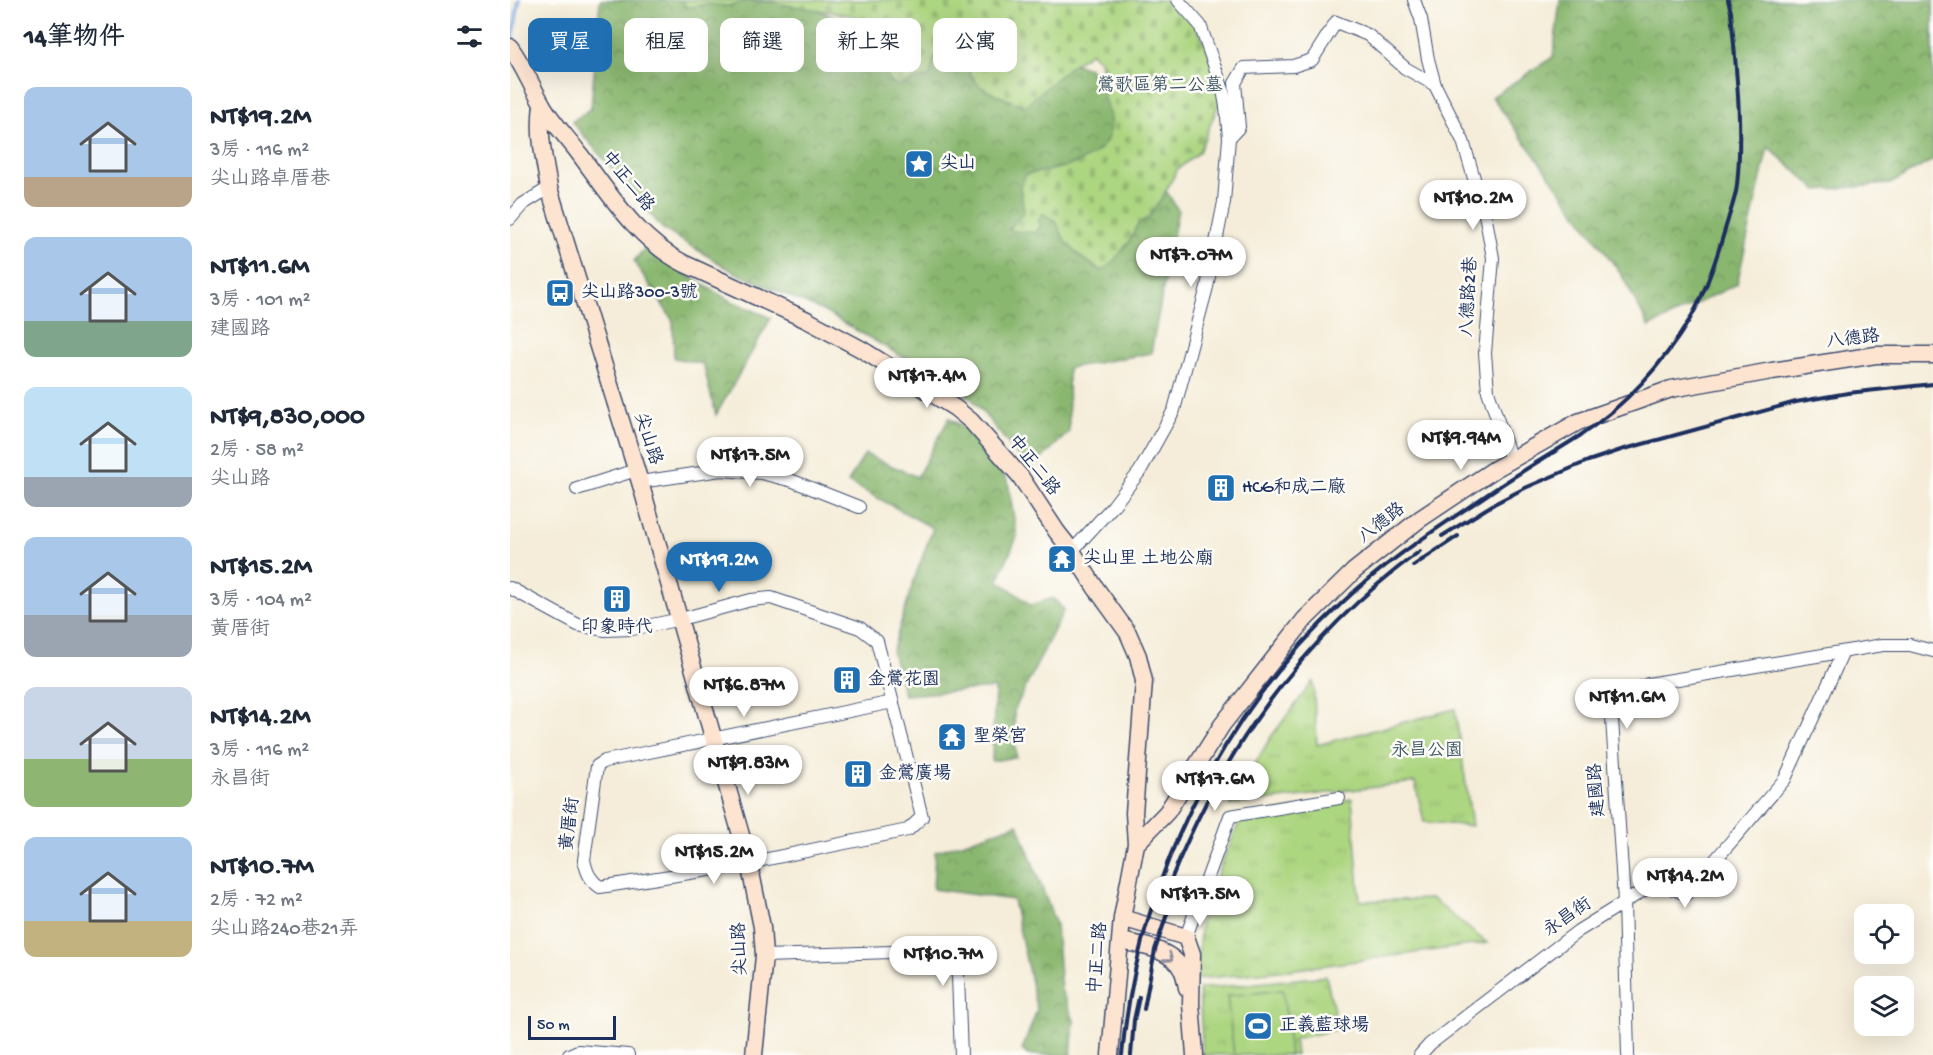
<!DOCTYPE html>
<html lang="zh-TW">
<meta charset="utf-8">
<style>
body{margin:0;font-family:"Gochi Hand","LXGW WenKai TC",sans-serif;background:#f2f2f3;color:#1f2937;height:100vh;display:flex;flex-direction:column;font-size:22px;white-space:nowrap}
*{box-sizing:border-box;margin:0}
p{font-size:20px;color:#747a83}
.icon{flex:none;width:33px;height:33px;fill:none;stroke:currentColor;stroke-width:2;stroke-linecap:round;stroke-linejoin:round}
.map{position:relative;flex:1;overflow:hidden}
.panel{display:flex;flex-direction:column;background:#fff;width:510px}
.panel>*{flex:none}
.top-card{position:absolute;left:18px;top:18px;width:570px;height:54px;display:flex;gap:12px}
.buttons{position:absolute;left:1344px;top:904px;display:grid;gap:12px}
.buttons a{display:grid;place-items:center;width:60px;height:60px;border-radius:12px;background:#fff;box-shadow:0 6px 24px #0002;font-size:30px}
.scale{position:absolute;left:18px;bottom:15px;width:88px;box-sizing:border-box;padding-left:6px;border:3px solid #1b2f5e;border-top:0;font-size:16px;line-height:21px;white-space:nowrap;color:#1b2f5e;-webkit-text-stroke:4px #fdfcf7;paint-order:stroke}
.price{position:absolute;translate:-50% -51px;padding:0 14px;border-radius:21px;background:#fff;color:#222;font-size:20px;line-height:39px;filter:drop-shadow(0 2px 3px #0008)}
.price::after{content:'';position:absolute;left:50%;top:36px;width:18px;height:14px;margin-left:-9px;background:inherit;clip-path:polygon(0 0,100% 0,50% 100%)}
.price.current{background:#1f6fb2;color:#fff}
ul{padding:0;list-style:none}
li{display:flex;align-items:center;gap:18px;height:150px;padding:0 24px}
li span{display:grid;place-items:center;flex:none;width:168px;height:120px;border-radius:12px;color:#555}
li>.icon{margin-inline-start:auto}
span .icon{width:72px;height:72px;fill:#fffc;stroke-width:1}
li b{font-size:26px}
h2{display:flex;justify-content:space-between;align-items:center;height:72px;padding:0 24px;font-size:26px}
.pill{padding:0 21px;border-radius:12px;background:#fff;box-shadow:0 6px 24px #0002;font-size:21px;line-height:54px}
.pill.current{background:#1f6fb2;color:#fff}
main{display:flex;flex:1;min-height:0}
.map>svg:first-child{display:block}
.grass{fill:url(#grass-tufts);stroke:#648270;stroke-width:1.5}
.forest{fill:url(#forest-crowns);stroke:#527366;stroke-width:1.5}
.cemetery{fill:url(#cemetery-stones);stroke:#648270;stroke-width:1.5}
.pitch{fill:#add681;stroke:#648270;stroke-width:1.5}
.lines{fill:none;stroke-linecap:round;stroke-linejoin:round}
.stream{stroke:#75a6e0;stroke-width:4}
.street-casing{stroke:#3c4c70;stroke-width:14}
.secondary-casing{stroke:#3c4c70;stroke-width:19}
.street{stroke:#fff;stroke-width:12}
.secondary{stroke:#fde4d1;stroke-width:16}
.rail{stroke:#1b2f5e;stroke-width:4}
.oneway{stroke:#8c8a98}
.labels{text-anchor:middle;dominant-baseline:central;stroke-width:5;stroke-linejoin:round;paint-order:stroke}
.park-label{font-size:18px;fill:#405967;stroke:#fdfcf7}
.poi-label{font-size:18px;fill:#1b2f5e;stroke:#fdfcf7;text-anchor:start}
.street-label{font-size:18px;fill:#1b2f5e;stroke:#fdfcf7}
</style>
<main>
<section class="panel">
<h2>14筆物件<svg class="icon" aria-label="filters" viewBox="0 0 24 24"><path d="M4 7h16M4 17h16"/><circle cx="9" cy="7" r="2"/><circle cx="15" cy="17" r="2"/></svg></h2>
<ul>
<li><span style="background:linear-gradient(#a9c7e8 75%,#b9a48a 0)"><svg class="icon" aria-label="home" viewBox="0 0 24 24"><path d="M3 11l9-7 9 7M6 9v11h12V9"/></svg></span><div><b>NT$19.2M</b><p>3房 · 116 m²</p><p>尖山路卓厝巷</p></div></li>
<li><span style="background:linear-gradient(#a9c7e8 70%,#7fa58c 0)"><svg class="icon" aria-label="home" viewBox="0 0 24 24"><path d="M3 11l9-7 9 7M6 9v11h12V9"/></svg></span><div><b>NT$11.6M</b><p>3房 · 101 m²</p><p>建國路</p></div></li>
<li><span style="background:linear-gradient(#bfe0f5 75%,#9aa5b1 0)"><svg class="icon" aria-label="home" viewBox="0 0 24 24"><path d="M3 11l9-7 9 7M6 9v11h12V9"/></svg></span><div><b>NT$9,830,000</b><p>2房 · 58 m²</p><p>尖山路</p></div></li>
<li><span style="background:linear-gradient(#a9c7e8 65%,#9aa5b1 0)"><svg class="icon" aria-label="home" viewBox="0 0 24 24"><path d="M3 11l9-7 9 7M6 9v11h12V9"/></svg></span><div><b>NT$15.2M</b><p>3房 · 104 m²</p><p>黃厝街</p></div></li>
<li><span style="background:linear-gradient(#c9d6e8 60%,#8fb573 0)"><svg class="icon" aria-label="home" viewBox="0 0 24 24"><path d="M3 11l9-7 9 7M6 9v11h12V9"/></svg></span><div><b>NT$14.2M</b><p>3房 · 116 m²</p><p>永昌街</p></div></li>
<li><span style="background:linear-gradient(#a9c7e8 70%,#c2b280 0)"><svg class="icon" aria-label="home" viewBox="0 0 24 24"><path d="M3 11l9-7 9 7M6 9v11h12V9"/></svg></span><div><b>NT$10.7M</b><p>2房 · 72 m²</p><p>尖山路240巷21弄</p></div></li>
</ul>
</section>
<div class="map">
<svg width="1423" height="1055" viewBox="0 0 1423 1055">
<defs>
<pattern id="grass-tufts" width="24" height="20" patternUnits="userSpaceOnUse" patternTransform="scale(1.5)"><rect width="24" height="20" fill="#add681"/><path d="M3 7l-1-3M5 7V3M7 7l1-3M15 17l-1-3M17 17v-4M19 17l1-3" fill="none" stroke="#94b872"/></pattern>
<pattern id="forest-crowns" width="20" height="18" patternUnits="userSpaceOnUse" patternTransform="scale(1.5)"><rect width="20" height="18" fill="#8ab76f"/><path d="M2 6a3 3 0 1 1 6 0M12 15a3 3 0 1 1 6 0" fill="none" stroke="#70955e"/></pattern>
<pattern id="cemetery-stones" width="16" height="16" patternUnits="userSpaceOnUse" patternTransform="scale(1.5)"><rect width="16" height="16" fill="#add681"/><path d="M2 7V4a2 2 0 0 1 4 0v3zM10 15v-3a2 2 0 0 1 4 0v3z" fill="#94b872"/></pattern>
</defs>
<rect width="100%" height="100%" fill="#fdfcf7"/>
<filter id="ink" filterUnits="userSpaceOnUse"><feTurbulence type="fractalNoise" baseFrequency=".0167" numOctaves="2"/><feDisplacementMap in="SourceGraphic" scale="12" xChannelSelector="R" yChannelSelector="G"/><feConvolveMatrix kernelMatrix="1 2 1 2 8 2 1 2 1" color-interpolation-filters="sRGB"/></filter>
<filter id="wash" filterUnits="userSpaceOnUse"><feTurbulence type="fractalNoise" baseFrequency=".008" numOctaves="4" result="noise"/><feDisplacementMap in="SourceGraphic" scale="24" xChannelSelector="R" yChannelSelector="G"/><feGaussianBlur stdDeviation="1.35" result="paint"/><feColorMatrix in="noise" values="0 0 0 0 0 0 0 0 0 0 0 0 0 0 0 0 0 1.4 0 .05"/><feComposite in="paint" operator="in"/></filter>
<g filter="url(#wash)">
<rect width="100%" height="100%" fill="#f5edd9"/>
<path class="grass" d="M803,681L807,745L945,709L962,826L914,822L905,782L720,805L761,737Z
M842,799L850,901L922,899L977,943L780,970L686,979L691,922L710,867L731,818Z
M816,976L828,1029L784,1039L786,1055H693L689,989Z"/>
<path class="forest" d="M90,0H286L339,24L450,28L579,68L668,210L641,353L558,368L559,432L520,470L461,398L440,384L313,311L224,272L153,229L62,122L81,108Z
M1050,0H1423V160L1380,184L1307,190L1258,147L1227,284L1139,327L1111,274L982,97L1043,57Z
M134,249L217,299L261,318L206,415L193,364L164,358L163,321L124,261Z
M439,418L468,436L498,482L507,537L488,580L521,605L543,598L554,610L504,711L506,757L482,761L485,688L394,695L382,652L404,580L423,528L338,482L355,454L407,477Z
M508,824L546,925L551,990L564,1020L561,1055H518L512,1050L527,1010L503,900L423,889L425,852Z"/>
<path class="cemetery" d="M173,0H668L695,42L712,96L689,152L667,170L656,191L640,216L628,224L619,242L603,262L592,271L572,258L555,241L546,221L533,214L528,220L531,226L525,233L499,230L514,211L510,187L516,174C546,170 606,161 600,119C599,110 594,101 592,92C591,82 592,71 590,60L580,53L558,68L515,106C470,88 454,89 455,35L447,33L436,48L424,58L420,77L404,80L388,86L378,81L379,65L374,47L360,36L356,24L345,16L259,2L237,1L220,6L196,4L175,8Z"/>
<path class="pitch" d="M773,990L780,1055H724L717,996Z"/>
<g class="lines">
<path class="stream" d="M2,44L9,0"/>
</g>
</g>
<g filter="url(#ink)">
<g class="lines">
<g class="street-casing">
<path id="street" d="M904,0L911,19L918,59L925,85L953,141L976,219L983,258L975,353L978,391L1001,460
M719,138L729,127L725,83L734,68L783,66L802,60L826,22L858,35L895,68L925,85
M0,219L13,204L39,188
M130,482L211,470L251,473L283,481L349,507
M67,489L126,470
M562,551L603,506L630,471L664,410L697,287L714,202L719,138L716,107L713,90L690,25L668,0
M0,588L68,625L95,630L122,629L171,619L241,600L261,598L350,628L367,641L412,817L398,830L224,866L90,887C80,880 77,873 74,860L87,766L95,761L383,702
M676,937L720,816L829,798
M254,956L447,950L451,1055
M59,1055L68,1051L118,1055
M910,1055L920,1044L1068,931L1147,882L1176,894L1275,779L1333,652
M1118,1055L1114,901L1102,719C1111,700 1119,693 1138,684L1373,645H1400L1423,651"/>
</g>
<g class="secondary-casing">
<path id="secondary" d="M0,47C13,65 21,85 32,104C41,121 56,136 68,152C99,193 127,240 175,264L297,320L351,349L445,408L461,421L510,476L547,532L562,551L585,587L618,633L628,656L634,681L624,813L626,844L612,918L600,1055
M32,105C28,136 34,158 39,188L130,482L239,863L252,927L254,956L244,1055
M626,844L657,812L712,725L795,619L844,571L910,519L985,469L1068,422L1161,389L1262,371L1366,355H1423
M612,918L676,937L682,954L681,1004L685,1055
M610,941C630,945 662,949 672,970C675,975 676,983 677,988"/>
</g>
<use href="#street" class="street"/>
<use href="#secondary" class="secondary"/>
<path class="rail" d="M932,536L984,504L1015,488L1078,461L1111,450L1286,402L1338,393L1423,384
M903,566L948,536
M656,893C707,757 792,637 910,551
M634,1009L645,950L667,884
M612,1055C628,884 707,719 833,602C877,560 928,528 978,494C1008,473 1040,455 1071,435C1115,406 1153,364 1180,319C1198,288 1209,250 1219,216C1222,206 1226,196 1227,185C1233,127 1226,69 1221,12L1218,0
M621,1055L624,1020L629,997"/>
</g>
<defs><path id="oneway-chevron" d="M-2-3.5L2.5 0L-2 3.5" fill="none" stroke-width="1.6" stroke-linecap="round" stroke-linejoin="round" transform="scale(1.5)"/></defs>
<use class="oneway" href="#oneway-chevron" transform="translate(659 958) rotate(36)"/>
</g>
<defs>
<g id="sight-square" transform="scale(1.5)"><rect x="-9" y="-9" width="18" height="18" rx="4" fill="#1f6fb2" stroke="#fdfcf7"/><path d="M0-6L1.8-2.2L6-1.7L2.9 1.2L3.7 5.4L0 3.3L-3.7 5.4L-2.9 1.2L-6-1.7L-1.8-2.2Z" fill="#fff"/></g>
<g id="bus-square" transform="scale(1.5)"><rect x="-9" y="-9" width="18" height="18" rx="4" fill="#1f6fb2" stroke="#fdfcf7"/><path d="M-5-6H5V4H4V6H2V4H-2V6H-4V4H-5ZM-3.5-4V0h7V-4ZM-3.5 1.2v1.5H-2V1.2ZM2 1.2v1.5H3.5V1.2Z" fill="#fff"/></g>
<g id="building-square" transform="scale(1.5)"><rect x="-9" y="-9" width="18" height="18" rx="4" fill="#1f6fb2" stroke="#fdfcf7"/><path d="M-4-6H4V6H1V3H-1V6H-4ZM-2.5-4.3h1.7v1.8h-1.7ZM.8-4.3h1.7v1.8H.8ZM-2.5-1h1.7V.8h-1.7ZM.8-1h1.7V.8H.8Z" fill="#fff"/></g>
<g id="temple-square" transform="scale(1.5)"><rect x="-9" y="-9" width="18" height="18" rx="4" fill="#1f6fb2" stroke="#fdfcf7"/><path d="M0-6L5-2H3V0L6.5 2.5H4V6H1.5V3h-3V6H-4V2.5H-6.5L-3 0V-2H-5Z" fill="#fff"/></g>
<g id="stadium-square" transform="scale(1.5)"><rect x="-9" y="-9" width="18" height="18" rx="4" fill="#1f6fb2" stroke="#fdfcf7"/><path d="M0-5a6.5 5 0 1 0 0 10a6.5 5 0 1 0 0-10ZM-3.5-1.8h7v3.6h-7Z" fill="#fff"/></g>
</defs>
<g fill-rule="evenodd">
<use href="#sight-square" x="409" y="164"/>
<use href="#bus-square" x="50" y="293"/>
<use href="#building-square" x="711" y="488"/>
<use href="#temple-square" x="552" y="559"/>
<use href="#building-square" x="107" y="599"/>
<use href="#building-square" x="337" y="680"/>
<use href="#temple-square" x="442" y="737"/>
<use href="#building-square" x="348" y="774"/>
<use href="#stadium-square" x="748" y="1026"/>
</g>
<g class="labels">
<g class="park-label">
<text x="650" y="86">鶯歌區第二公墓</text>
<text x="917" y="751">永昌公園</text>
</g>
<g class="poi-label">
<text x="430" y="164">尖山</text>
<text x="71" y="293">尖山路300-3號</text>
<text x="732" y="488">HCG和成二廠</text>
<text x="573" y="559">尖山里 土地公廟</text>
<text x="107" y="628" text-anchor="middle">印象時代</text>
<text x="358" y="680">金鶯花園</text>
<text x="463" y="737">聖榮宮</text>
<text x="369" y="774">金鶯廣場</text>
<text x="769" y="1026">正義藍球場</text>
</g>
<g class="street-label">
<text transform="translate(117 182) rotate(51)">中正二路</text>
<text transform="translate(960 297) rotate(-87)">八德路2巷</text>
<text transform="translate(1343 340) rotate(-7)">八德路</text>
<text transform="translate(137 439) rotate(72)">尖山路</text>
<text transform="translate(523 466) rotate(52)">中正二路</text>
<text transform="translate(872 524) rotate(-38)">八德路</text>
<text transform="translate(1088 790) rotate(-94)">建國路</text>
<text transform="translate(61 824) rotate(-83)">黃厝街</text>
<text transform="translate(1058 918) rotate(-35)">永昌街</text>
<text transform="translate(231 949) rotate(-92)">尖山路</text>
<text transform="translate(589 958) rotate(-85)">中正二路</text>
</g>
</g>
</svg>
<div class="buttons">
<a><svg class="icon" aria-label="locate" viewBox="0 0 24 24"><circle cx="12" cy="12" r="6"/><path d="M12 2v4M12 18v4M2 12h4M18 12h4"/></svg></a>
<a><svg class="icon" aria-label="layers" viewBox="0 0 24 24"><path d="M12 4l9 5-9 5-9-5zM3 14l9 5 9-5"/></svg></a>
</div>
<div class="scale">50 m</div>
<b class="price" style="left:963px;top:231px">NT$10.2M</b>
<b class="price" style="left:681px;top:288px">NT$7.07M</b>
<b class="price" style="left:417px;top:409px">NT$17.4M</b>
<b class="price" style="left:951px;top:471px">NT$9.94M</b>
<b class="price" style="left:240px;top:488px">NT$17.5M</b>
<b class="price current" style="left:209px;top:593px">NT$19.2M</b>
<b class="price" style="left:234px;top:718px">NT$6.87M</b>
<b class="price" style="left:1117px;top:730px">NT$11.6M</b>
<b class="price" style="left:238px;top:796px">NT$9.83M</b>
<b class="price" style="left:705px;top:812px">NT$17.6M</b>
<b class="price" style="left:204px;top:885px">NT$15.2M</b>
<b class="price" style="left:1175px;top:909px">NT$14.2M</b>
<b class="price" style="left:690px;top:927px">NT$17.5M</b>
<b class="price" style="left:433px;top:987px">NT$10.7M</b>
<div class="top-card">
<a class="pill current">買屋</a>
<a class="pill">租屋</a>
<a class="pill">篩選</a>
<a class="pill">新上架</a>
<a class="pill">公寓</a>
</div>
</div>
</main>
